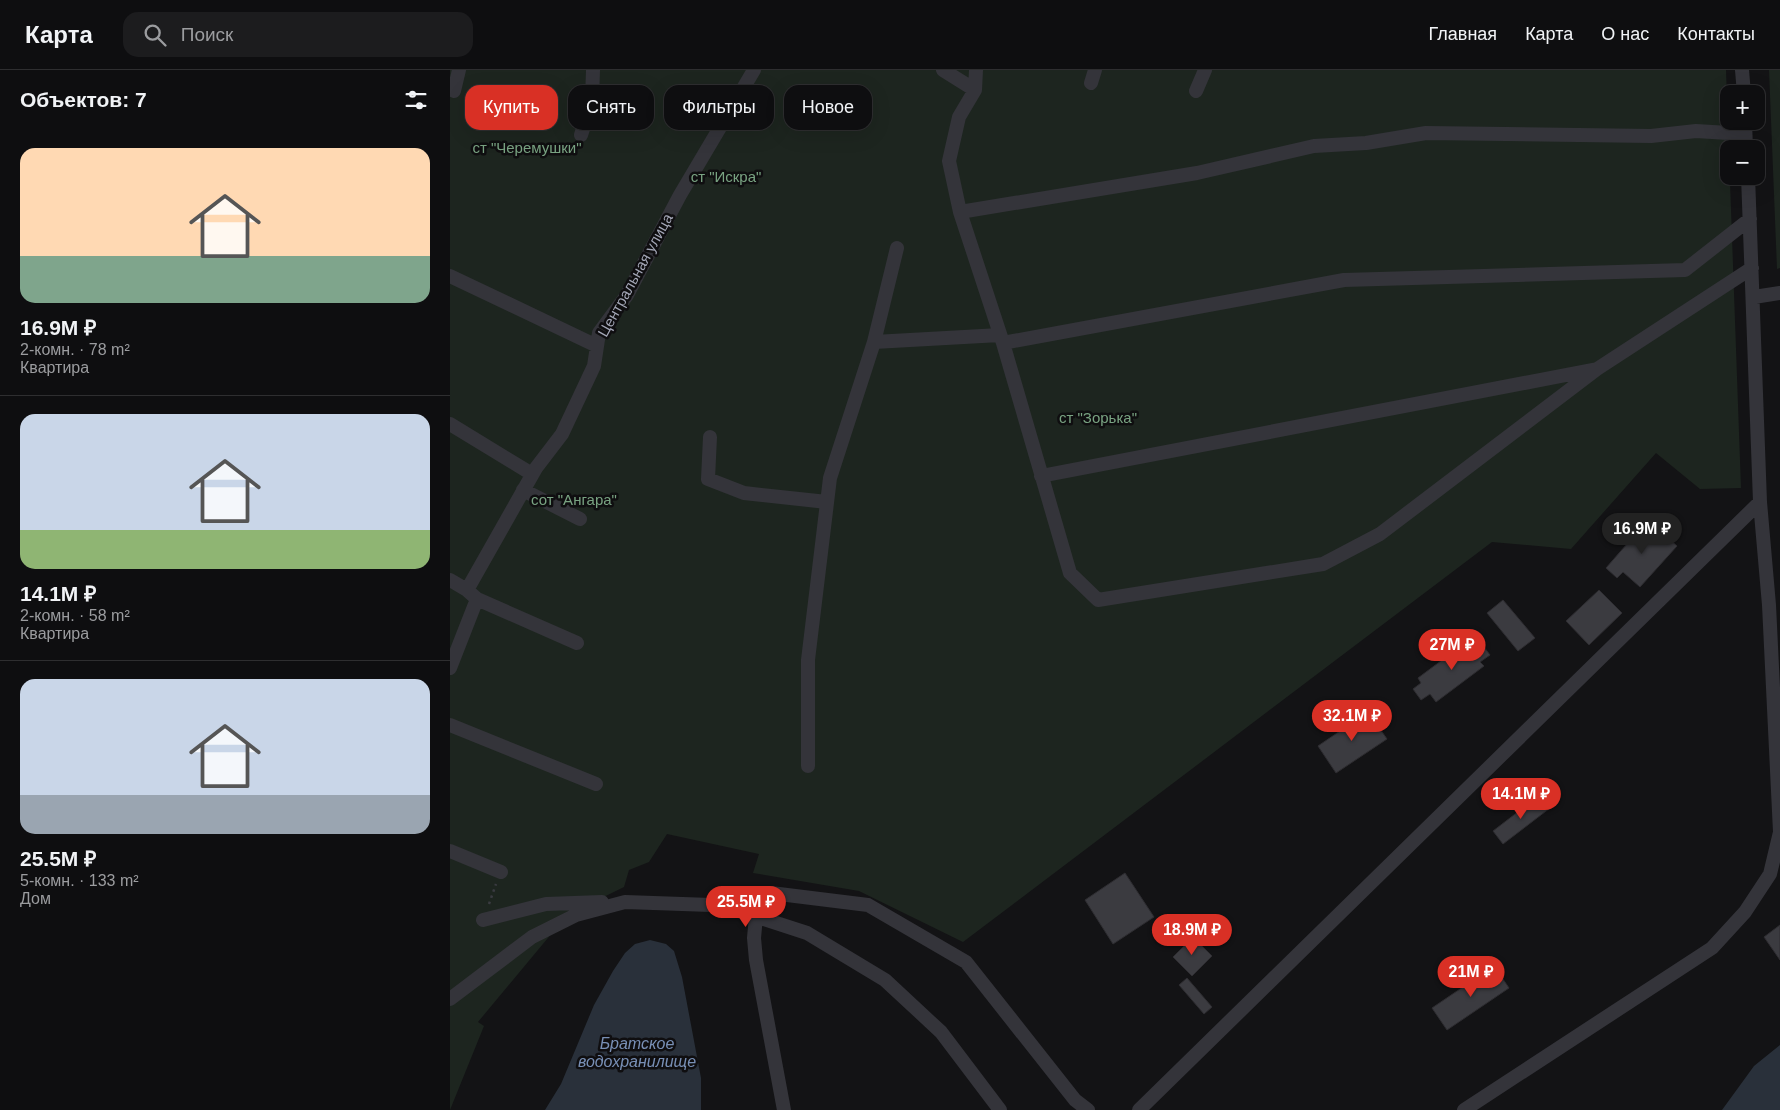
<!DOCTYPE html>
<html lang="ru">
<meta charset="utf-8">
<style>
body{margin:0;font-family:Arial,sans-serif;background:#1c1c1e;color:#f1f3f6;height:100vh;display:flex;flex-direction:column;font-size:19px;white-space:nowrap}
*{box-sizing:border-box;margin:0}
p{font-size:16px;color:#9b9c9f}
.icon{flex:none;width:28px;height:28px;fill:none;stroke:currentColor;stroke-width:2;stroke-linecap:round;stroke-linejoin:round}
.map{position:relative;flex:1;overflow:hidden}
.sheet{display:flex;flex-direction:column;background:#0e0e10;width:450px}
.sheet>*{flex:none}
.banner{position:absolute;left:15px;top:15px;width:475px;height:45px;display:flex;gap:10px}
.controls{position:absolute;left:1270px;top:15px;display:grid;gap:10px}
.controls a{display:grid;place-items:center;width:45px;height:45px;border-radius:10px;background:#0e0e10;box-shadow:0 5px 20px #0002,0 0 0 1px #2e2e30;font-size:25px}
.price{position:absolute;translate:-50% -42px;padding:0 11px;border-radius:18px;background:#d93025;color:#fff;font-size:16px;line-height:32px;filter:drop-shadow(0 1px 2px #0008)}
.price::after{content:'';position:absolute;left:50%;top:30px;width:15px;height:11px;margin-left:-8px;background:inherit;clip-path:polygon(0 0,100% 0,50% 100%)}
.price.selected{background:#222;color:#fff}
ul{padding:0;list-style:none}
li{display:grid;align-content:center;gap:10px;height:265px;padding:0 20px}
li+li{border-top:1px solid #2e2e30}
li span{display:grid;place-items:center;height:155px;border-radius:15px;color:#555}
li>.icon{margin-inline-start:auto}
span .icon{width:90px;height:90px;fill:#fffc;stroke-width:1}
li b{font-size:21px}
h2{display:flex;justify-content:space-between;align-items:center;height:60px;padding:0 20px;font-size:21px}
.pill{padding:0 18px;border-radius:15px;background:#0e0e10;box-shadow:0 5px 20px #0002,0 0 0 1px #2e2e30;font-size:18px;line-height:45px}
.pill.selected{background:#d93025;color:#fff}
header{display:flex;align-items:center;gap:30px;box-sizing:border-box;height:70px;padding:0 25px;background:#0e0e10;border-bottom:1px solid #2e2e30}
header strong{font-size:24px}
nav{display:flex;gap:28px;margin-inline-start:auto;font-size:18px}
.search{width:350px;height:45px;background:#1c1c1e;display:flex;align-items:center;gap:12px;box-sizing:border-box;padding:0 18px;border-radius:15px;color:#9b9c9f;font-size:19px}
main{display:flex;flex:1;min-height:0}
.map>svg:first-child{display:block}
.green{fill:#1d251f}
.water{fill:#29303a}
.building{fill:#3b3b40;stroke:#2e2d31}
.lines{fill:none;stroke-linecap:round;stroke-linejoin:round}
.path{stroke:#3a3b41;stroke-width:2.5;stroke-dasharray:2.5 4;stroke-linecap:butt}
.minor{stroke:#34343a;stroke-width:14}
.labels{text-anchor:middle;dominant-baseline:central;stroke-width:5;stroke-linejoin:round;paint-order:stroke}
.park-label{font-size:15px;fill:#79a382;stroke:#0f0e10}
.street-label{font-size:15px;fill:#a4a7b7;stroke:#0f0e10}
.water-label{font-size:16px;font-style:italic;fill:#788fb5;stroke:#0f0e10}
</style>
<header>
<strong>Карта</strong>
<div class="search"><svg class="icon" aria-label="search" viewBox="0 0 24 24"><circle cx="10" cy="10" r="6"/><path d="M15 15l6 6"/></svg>Поиск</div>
<nav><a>Главная</a><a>Карта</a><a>О нас</a><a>Контакты</a></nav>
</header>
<main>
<section class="sheet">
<h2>Объектов: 7<svg class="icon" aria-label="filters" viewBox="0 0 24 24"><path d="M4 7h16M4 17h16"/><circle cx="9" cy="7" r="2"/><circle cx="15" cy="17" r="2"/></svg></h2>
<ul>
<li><span style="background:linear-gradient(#ffd9b3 70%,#7fa58c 0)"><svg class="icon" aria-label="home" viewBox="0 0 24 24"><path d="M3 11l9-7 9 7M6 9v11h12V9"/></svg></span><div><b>16.9M ₽</b><p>2-комн. · 78 m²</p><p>Квартира</p></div></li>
<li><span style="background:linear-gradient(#c9d6e8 75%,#8fb573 0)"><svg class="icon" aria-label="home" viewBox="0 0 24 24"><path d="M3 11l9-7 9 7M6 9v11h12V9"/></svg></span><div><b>14.1M ₽</b><p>2-комн. · 58 m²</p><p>Квартира</p></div></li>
<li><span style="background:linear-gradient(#c9d6e8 75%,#9aa5b1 0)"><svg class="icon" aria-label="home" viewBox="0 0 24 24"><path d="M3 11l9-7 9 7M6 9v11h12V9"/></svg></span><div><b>25.5M ₽</b><p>5-комн. · 133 m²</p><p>Дом</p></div></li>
</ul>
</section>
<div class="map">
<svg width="1330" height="1040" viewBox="0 0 1330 1040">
<rect width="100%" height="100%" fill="#131315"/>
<path class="green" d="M0,0H1276L1291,418L1250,419L1206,383L1121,479L1042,472L513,872L409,821L303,803L309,784L217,764L199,792L179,800L174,817L117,845L28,952L34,956L0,1040Z
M1319,0H1330V198L1327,199Z"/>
<path class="water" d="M200,870L216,874L224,881L232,907L251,1008V1040H95L111,1014L144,935L163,901L175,883L185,874Z
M1330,975V1040H1272L1304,996Z"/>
<path class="building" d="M1198,450L1227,476L1190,517L1173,502L1167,508L1156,498Z
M1149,520L1172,543L1139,575L1116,551Z
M1053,530L1085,568L1068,581L1037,543Z
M1028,569L1040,585L1030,592L1034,596L986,632L980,624L971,630L963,619L971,613L968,608L1015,573L1017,577Z
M918,642L937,669L886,703L868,676Z
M1090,725L1100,738L1053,774L1043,761Z
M675,803L704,847L663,874L635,830Z
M1330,855V890L1314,867Z
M743,867L762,886L742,906L723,887Z
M1044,896L1059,918L997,960L982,938Z
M737,908L762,937L754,944L729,915Z"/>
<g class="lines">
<path class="path" d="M39,834L46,814"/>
<path class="minor" d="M493,0L525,20
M526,0L525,20L509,47L499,91L510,142L553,273L620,503L648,530L873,494L930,464L1147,299
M1292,0L1294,24
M641,13L645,0
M4,21L9,0
M746,21L755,0
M1295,51L1296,79
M131,65L142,31L143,0
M510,142L747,103L864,76L916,73L976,63L1201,66L1246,61L1295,64
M0,206L147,276
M1304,227L1330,223
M424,272L447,178
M553,273L894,210L1235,200L1300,149
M0,354L82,404
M260,367L258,409L294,423L377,432
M591,406L1147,299L1302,198
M73,420L130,449
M0,510L17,520
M27,529L127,573
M0,598L27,529L17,520L86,398L112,364L144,296L149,263L177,225L230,125L304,0
M0,655L146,714
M358,696V590L380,408L424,272L550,265
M0,781L51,802
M292,842L309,826L321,823L418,835L516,892L625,1030L638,1040
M306,846L304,868L306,890L334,1040
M33,850L96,834L152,832
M0,929L82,867L126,845L175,832L261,835L292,842L357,863L435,910L491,962L550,1040
M689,1040L1310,432
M1014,1040L1262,878L1295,842L1320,804L1330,762L1319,535L1310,432L1298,106"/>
</g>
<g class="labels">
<g class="park-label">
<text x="77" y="77">ст "Черемушки"</text>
<text x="276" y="106">ст "Искра"</text>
<text x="648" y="347">ст "Зорька"</text>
<text x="124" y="429">сот "Ангара"</text>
</g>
<g class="street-label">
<text transform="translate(185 205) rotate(-61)">Центральная улица</text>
</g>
<g class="water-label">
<text x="187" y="973">Братское<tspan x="187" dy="18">водохранилище</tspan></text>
</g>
</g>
</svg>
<div class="controls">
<a>+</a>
<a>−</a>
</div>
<b class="price selected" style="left:1192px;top:485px">16.9M ₽</b>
<b class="price" style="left:1002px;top:601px">27M ₽</b>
<b class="price" style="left:902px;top:672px">32.1M ₽</b>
<b class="price" style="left:1071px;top:750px">14.1M ₽</b>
<b class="price" style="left:296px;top:858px">25.5M ₽</b>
<b class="price" style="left:742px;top:886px">18.9M ₽</b>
<b class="price" style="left:1021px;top:928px">21M ₽</b>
<div class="banner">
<a class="pill selected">Купить</a>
<a class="pill">Снять</a>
<a class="pill">Фильтры</a>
<a class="pill">Новое</a>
</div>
</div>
</main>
